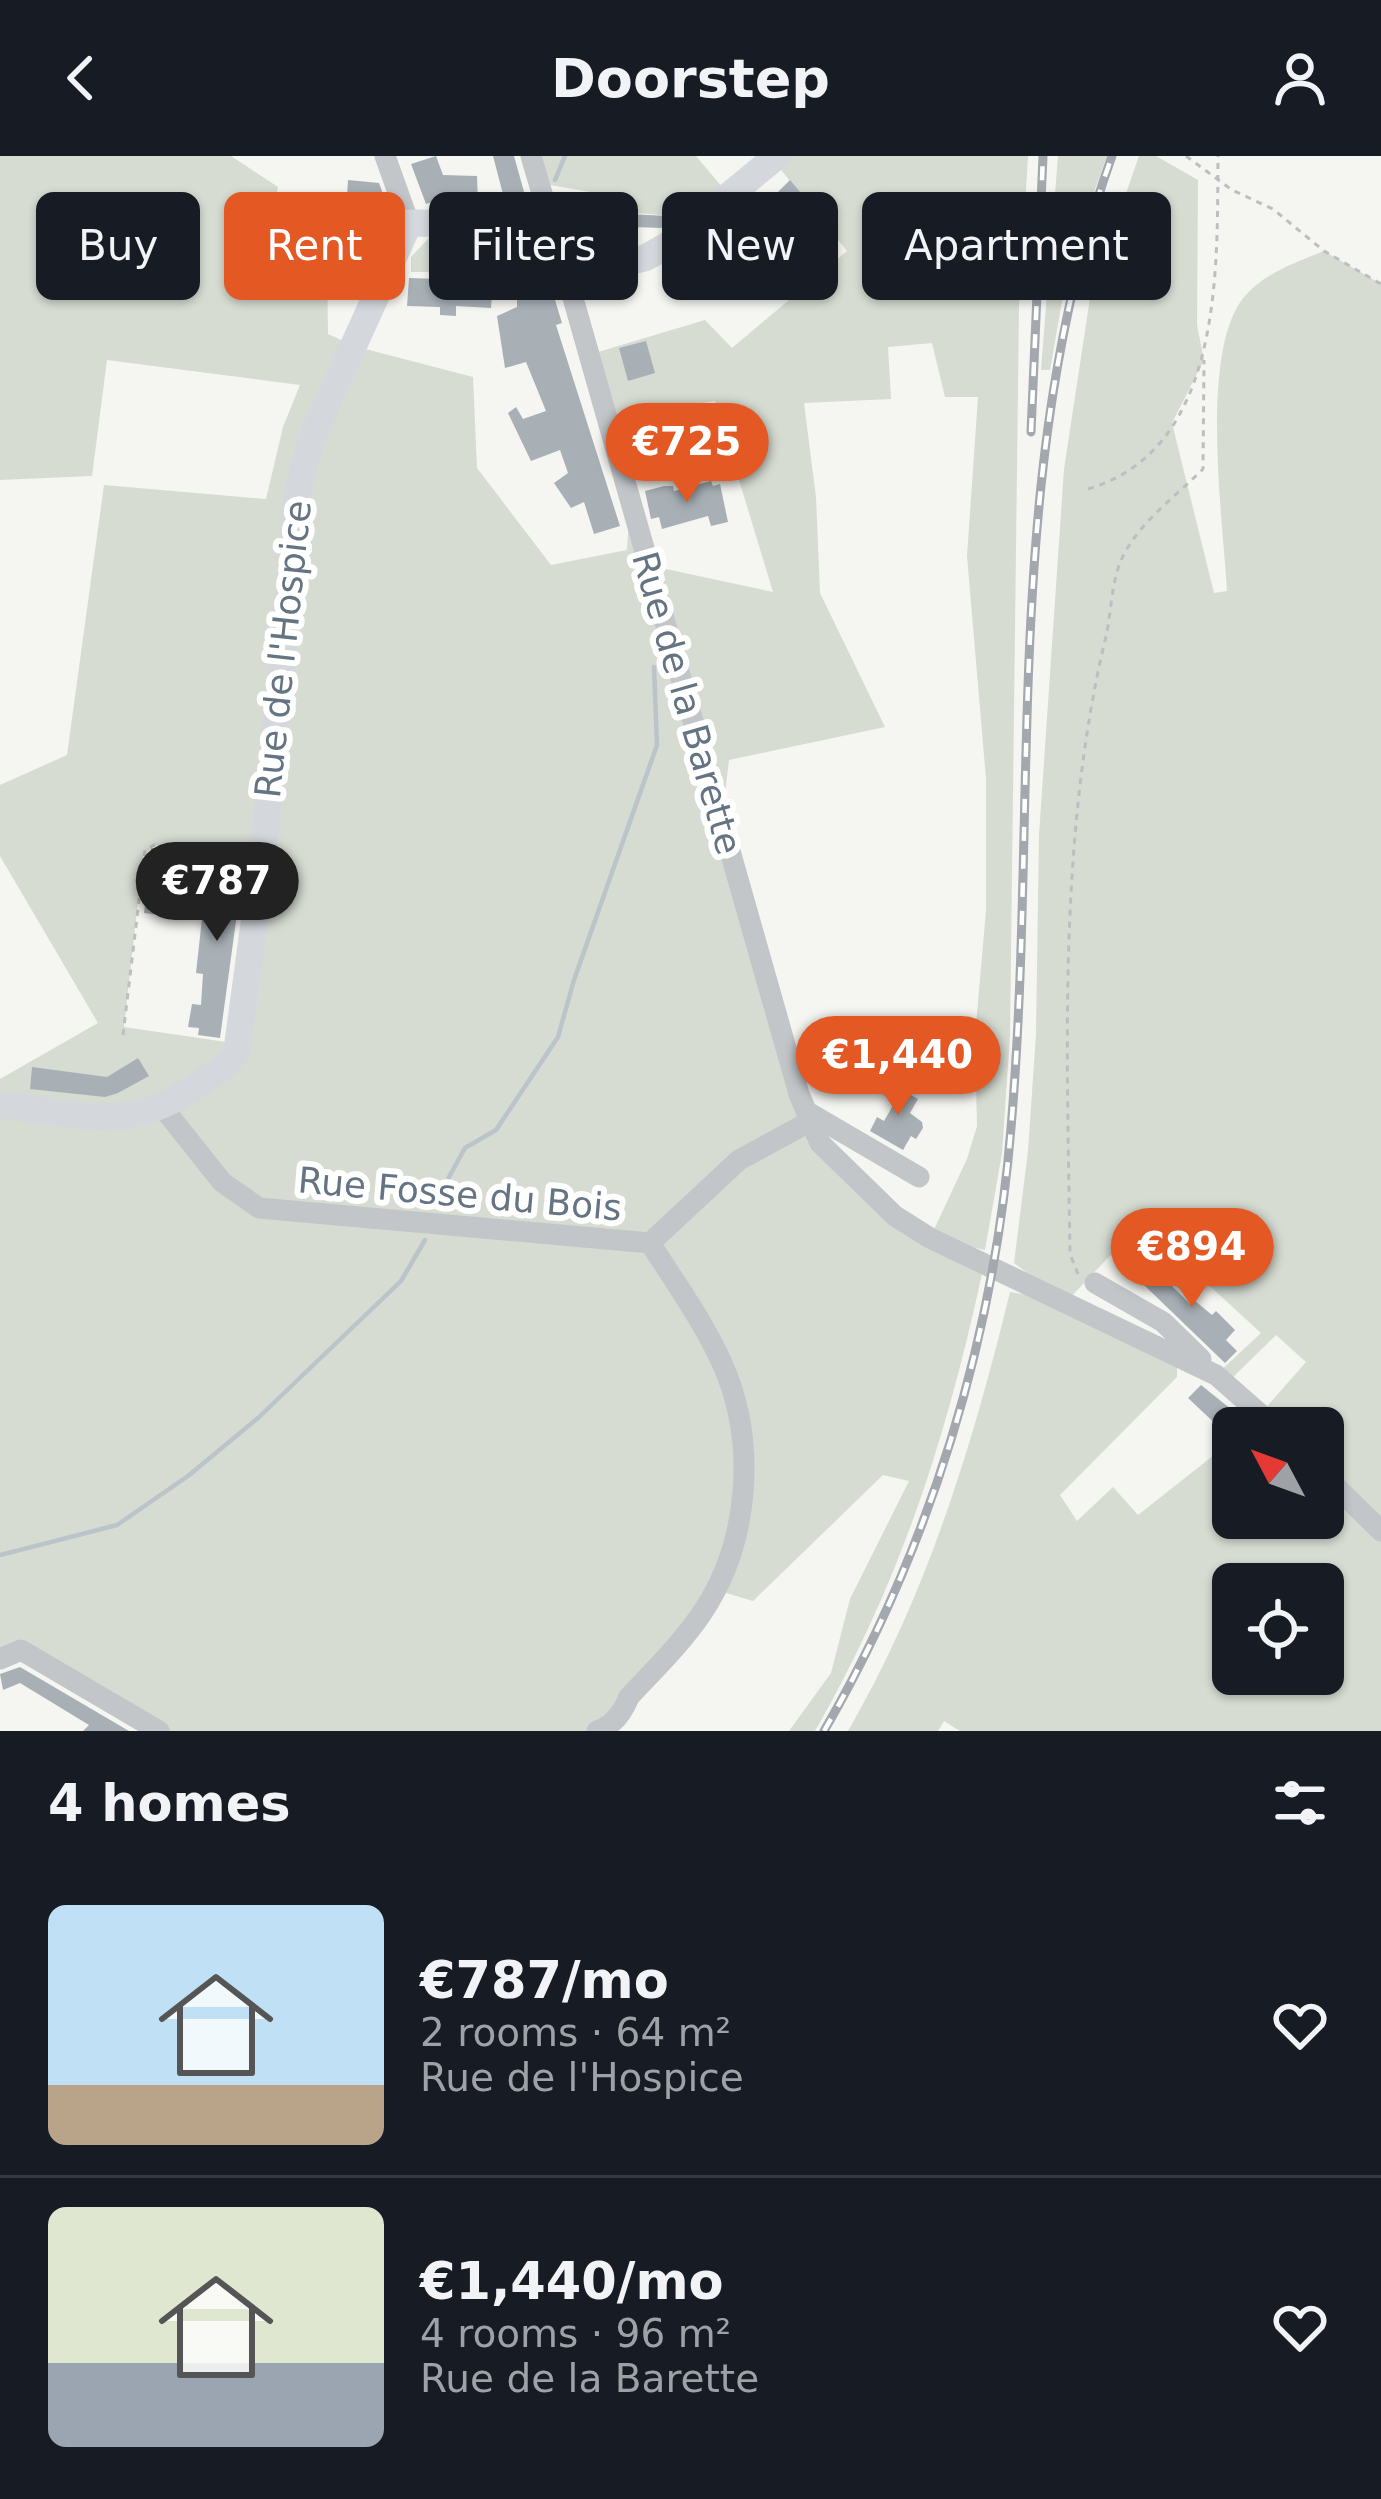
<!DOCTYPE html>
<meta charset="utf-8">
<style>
body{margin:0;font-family:"DejaVu Sans",sans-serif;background:#20242c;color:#f1f3f6;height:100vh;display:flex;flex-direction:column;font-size:45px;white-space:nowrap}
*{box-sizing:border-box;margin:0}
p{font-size:39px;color:#9ea1a6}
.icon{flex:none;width:66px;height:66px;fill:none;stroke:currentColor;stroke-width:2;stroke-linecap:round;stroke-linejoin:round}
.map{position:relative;height:1575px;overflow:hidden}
.panel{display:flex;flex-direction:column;background:#171b24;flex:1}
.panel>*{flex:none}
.hud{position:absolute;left:36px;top:36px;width:1311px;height:108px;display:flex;gap:24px}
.needle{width:78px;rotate:311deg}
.tools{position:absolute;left:1212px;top:1251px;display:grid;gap:24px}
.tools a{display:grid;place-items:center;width:132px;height:132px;border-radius:18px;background:#171b24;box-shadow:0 3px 9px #0004;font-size:60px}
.price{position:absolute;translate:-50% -102px;padding:0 27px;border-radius:42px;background:#e45823;color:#fff;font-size:39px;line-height:78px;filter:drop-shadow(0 3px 6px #0008)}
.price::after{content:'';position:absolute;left:50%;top:72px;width:36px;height:27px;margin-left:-18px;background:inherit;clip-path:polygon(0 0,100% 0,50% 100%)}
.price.selected{background:#222;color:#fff}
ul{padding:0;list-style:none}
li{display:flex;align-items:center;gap:36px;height:300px;padding:0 48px}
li+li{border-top:3px solid #363941}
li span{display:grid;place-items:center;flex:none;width:336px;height:240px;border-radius:18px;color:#555}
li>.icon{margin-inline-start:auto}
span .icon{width:144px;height:144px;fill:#fffc;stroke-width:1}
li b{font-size:51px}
h2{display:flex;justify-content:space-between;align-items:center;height:144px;padding:0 48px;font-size:51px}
.tag{padding:0 42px;border-radius:18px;background:#171b24;box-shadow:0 3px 9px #0004;font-size:42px;line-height:108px}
.tag.selected{background:#e45823;color:#fff}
header{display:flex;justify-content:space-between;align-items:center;height:156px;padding:0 48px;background:#171b24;font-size:54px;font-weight:600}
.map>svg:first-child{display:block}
.green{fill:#d6dcd2;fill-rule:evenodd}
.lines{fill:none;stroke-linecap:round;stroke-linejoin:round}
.stream{stroke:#bac4c9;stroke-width:4.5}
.building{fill:#a8b0b6}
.path{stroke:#bcbec0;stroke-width:3;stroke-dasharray:6 6;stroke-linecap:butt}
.minor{stroke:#c2c6c9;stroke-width:21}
.major{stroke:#d4d8dc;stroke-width:27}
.rail-casing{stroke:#a3a8ae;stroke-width:9}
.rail{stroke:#fff;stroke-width:4.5;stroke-dasharray:14;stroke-linecap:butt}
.labels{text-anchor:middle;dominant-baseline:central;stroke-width:12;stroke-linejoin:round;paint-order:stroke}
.street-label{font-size:36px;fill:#647483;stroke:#fff}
</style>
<header><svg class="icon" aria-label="back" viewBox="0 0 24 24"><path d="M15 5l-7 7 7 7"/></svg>Doorstep<svg class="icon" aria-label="person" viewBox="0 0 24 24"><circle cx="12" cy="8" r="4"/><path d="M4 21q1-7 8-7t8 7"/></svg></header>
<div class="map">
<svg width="1381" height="1575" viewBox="0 0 1381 1575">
<rect width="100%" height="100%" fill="#f5f5f1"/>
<path class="green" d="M0,0H231L278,31L266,96L327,100L328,178L354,190L473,221L477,312L551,409L627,394L630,347L647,409L773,436L715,245L666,252L608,270L588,199L705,164L732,192L847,95L773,4L777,0H1028L1019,150L1010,880L1002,997L985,1094L934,1083L982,1118C946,1283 900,1427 815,1575H789L831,1517L850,1443L909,1325L883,1319L753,1445L716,1434L597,1575H159L22,1495L0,1503V923L98,867L0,700V629L67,599L104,329L266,343L283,271L300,229L107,204L92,320L0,324ZM932,187L945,241H978L967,400L986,623V754L975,881L977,970L967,1003L930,1082L809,966L721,671L729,604L885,571L820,437L816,341L804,247L891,243L888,191ZM154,689L263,702L240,888L124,871L143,700Z
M531,0H696L723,32L681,67L675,60L595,54L590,36L539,27Z
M1058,0H1107L1069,105L1050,214H1041Z
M1139,0H1156L1198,24L1197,169L1204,204L1172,267L1214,437L1227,435C1223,364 1199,196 1244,141C1264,117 1297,106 1324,95L1381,128V1575H960L944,1565L938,1575H848C927,1439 973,1288 1010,1136L1063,1144L1014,1107L1028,995L1036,878L1039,679L1064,313L1090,142ZM1141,1067L1261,1177L1216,1219L1227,1227L1276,1179L1306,1206L1248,1272H1323V1362H1233V1284L1138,1359L1113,1331L1077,1365L1060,1339L1177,1221V1198L1067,1145ZM1233,1428H1323V1518H1233Z
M532,78L534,87L483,116H411V101L429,82Z"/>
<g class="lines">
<path class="stream" d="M555,24L565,0
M442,1048L449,1021L465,992L496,974L558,881L574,824L657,589L654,511
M0,1399L117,1369L188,1320L258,1262L401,1125L425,1084"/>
</g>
<path class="building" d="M436,0L443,19L477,20L478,49H452V40L426,48L411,8Z
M493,0H514L528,50H481V43L504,42Z
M348,24L379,27L387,49L385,66L346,58Z
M790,24L806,43L801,47L806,54L798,61L792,55L726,118L712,101Z
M578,56L601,65L613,91L592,96L583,78L571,71V57Z
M604,57L669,60V66L661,72L604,70Z
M548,121L562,167L556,169L620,370L594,378L584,346L571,352L554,327L568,317L560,294L531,305L508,257L516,251L523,263L546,255L526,206L505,212L497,160L517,151V143L540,133L538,125Z
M409,122L493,125L491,152L456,150V160L440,159V151L407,150Z
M646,185L655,217L628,225L619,192Z
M711,325L713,330L720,328L728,366L711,370L708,360L662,373L659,361L651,363L645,335L664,330H673L674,335Z
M151,692L166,694L160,759L144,757Z
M222,702L240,703L242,721L220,882L198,879L199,872L188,871L192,848L201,849L203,818L196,817L205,735L212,704Z
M138,902L149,920L118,937L105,941L30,933L32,911L107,921Z
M884,924L918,943L910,957L922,966L923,972L916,983L911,980L903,994L870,975L877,961L884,965L895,946L878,935Z
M1174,1097L1183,1105L1174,1112L1188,1128L1182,1135L1169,1122L1166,1124L1190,1148L1194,1144L1212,1159L1216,1155L1235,1174L1226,1184L1237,1195L1225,1207L1144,1129Z
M1201,1229L1237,1258L1222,1274L1188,1242Z
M20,1511L129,1575H83L89,1569L20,1527L3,1534L0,1518Z"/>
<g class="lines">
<path class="path" d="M1186,0L1232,34L1273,53L1324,95L1381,128
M504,138L512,115L537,94
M1088,333C1224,293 1217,113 1218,0
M123,879L145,694L154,689L243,699
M1078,1118L1070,1098C1067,893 1058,680 1106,480C1112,453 1111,425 1123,400C1141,365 1175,341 1203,313L1204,204"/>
<path class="minor" d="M385,0L409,67
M531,0L551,68
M567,121L799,938L820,987L895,1060L930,1082L1216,1219L1276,1272
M164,953L222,1026L259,1052L650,1087
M806,955L919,1021
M650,1087L739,1004L809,966
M1095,1127L1163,1166L1201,1203
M1323,1318L1381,1375
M0,1503L21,1494L159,1575
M597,1575C613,1570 623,1556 629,1541C654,1514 681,1488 702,1457C750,1386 757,1285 722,1207C703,1165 675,1126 650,1087"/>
<path class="major" d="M0,949C83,958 130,979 202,926C216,917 229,909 237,894L263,701L299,328L314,277L409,67L551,68L567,121L645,102L670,88L777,0"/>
<g class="rail-casing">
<path id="rail" d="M1031,276L1043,0
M824,1575C930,1392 994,1183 1011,972C1039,648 1000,311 1112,0"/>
</g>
<use href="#rail" class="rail"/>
</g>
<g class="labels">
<g class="street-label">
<text transform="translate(283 493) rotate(-84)">Rue de l'Hospice</text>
<text transform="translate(687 547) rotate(74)">Rue de la Barette</text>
<text transform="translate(460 1038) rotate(5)">Rue Fosse du Bois</text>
</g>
</g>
</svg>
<div class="tools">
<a><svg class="needle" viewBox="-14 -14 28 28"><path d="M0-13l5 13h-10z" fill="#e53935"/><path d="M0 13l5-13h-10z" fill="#9ea1a6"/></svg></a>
<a><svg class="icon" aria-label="locate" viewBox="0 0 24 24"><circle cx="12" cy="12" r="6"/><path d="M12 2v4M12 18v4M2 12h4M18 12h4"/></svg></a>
</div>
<b class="price" style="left:687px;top:349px">€725</b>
<b class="price selected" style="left:217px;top:788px">€787</b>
<b class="price" style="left:898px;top:962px">€1,440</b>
<b class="price" style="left:1192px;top:1154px">€894</b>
<div class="hud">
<a class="tag">Buy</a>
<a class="tag selected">Rent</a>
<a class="tag">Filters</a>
<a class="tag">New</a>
<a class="tag">Apartment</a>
</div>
</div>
<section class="panel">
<h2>4 homes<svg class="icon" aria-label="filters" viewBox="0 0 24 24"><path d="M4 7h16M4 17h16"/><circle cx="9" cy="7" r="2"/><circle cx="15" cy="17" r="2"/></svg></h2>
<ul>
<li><span style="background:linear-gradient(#bfe0f5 75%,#b9a48a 0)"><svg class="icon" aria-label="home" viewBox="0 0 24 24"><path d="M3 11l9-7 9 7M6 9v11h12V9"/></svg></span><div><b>€787/mo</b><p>2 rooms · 64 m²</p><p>Rue de l'Hospice</p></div><svg class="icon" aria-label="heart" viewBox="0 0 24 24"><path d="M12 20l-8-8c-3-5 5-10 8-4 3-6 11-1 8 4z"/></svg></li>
<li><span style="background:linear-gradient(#dfe7d0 65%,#9aa5b1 0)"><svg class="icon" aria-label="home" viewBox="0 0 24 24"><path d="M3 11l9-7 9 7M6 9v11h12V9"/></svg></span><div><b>€1,440/mo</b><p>4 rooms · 96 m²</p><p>Rue de la Barette</p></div><svg class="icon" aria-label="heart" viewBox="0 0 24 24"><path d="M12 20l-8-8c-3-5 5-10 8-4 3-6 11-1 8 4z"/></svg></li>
</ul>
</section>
